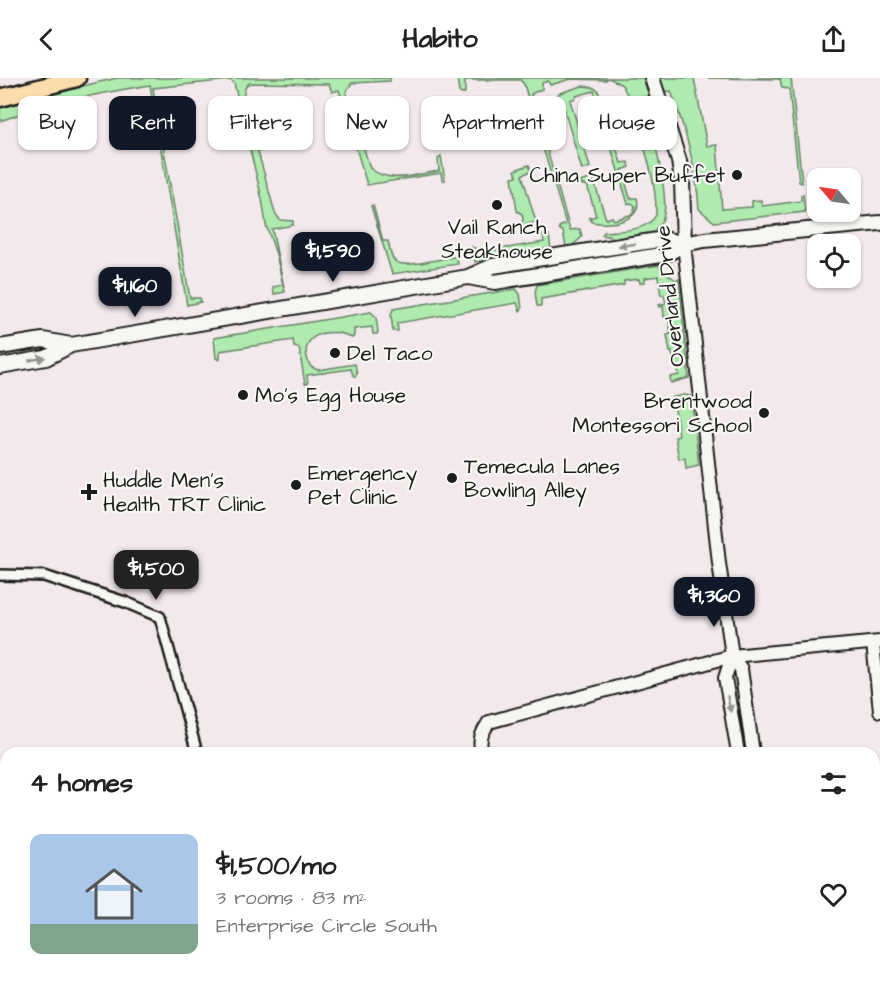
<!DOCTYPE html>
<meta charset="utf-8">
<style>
body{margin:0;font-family:"Architects Daughter",sans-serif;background:#f6f6f6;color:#222;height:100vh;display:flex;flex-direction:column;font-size:22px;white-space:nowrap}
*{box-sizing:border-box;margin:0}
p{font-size:20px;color:#767676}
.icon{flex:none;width:33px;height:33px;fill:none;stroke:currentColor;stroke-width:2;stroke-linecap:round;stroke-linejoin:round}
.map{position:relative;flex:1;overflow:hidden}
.details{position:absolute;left:0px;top:669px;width:880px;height:234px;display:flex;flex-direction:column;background:#fff;border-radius:18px 18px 0 0;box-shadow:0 2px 4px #0004}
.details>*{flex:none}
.top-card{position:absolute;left:18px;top:18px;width:844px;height:54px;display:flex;gap:12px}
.needle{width:39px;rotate:299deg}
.buttons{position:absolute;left:807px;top:90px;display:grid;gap:12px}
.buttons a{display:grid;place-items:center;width:54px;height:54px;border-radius:12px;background:#fff;box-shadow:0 2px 4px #0004;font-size:30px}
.price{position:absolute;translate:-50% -51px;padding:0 14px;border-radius:12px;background:#111827;color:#fff;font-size:20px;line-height:39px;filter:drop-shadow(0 2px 3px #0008)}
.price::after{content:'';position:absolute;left:50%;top:36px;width:18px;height:14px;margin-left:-9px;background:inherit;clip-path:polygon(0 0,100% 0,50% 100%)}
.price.on{background:#222;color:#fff}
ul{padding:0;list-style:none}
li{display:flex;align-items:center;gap:18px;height:150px;padding:0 30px}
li+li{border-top:2px solid #e0e0e0}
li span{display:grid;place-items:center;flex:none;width:168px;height:120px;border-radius:12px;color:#555}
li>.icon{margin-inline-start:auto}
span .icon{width:72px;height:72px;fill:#fffc;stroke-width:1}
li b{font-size:26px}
h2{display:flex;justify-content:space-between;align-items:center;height:72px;padding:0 30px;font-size:26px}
.tag{padding:0 21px;border-radius:12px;background:#fff;box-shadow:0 2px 4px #0004;font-size:21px;line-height:54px}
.tag.on{background:#111827;color:#fff}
header{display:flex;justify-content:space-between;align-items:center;height:78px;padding:0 30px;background:#fff;font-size:27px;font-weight:700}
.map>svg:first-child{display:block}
.green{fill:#afeaaf;stroke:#668366;stroke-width:1.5}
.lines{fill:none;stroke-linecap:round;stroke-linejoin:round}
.minor-casing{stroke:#1c1c1c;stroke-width:14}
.tertiary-casing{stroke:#1c1c1c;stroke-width:16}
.secondary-casing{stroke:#1c1c1c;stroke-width:18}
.motorway-casing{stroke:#1c1c1c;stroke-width:21}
.minor{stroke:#f6f6f2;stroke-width:9}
.tertiary{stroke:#f6f6f2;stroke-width:12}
.secondary{stroke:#f6f6f2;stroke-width:14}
.motorway{stroke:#fcdcac;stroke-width:16}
.oneway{fill:#949492}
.poi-dot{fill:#1c1c1c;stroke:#f6f6f2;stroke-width:2}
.labels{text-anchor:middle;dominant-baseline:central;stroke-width:4.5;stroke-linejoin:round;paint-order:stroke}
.poi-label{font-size:21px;fill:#1c1c1c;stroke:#f6f6f2;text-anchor:start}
.street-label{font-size:21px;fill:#1c1c1c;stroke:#f6f6f2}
</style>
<header><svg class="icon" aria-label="back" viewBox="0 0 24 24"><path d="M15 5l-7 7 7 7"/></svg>Habito<svg class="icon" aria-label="share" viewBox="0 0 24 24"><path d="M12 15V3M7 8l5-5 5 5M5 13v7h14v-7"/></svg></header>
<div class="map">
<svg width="880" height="903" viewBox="0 0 880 903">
<rect width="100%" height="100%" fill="#f3e9ec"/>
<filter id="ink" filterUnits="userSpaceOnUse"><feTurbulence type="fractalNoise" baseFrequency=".0167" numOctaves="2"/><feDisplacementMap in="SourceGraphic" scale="12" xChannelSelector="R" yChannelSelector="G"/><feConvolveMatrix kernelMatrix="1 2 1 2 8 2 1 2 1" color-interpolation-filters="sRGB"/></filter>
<g filter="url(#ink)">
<path class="green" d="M117,0H390V3L352,5L346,14L370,90C389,107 416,96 439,93L438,81L441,78L445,102H442L441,95L367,107L339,12L332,14L329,6L250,5C243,9 243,16 244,23L275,135L280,142L293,143V147L272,151L285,214L274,216L273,209L283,207L276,176L266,147L262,121L234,5L230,2L153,10L190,220H200L201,224L187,227L150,7C99,15 49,25 0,43V27Z
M457,0H650L656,16L644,19C649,43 671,119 663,140C662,144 658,149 655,152L656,156L612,162L611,159L602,157L604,154C621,152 647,154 656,137C657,97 639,56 628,18L622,7L609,0L606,2L571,1L550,7L548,3L542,5V11L531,16L570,152L580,151L582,159L574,166V168L566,169L563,153L560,152L559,149L566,146L537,50H530L529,46L535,45L524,6L520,2H465V15L461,16L459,14Z
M655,0H694L707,68L717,67L722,131L752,129V123L761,122L762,128L801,123V117L803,116L805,134L714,144L699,131C696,87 686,54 671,13L661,14Z
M706,0H791L802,105L799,104L789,11L782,10L780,1Z
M582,8L592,9L598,12L621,85L628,84L630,89L622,92L630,120H637C643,144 609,148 592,144L589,140L596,138L587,107H582L580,104L593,100L606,141L612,139L614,142L633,136L635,128L632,125L628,126L594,13L576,18V20L570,22L590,89L582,92L561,21L554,22L553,20L560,15Z
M529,87L531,93L522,97L536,144L520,148L523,142L522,136L517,133L512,99L517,98L515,92Z
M373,127L383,163H388C390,169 390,178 394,182C403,193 442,179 456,179L458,186L392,196L371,128Z
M547,156L549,157L551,172L475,184L472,169L475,170L476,175L544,164L543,157Z
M659,187L660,191L676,202L679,201L689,300L671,305L670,299L679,297L677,287L674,288L672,274H670L667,257L671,256L668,239H664L663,228L659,229V227L666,225L664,217H661L658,198L645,200V204L640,205L639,201L624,203V207L541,221V228H537L535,214L537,207Z
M516,211L520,216L522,231L520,233L517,225L397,245L398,253H393L391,237L393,231Z
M371,234L376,239L378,254L377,256H373L372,249L354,251V258L352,260C330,247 293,257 311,289L318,292L355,286L357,296L355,299L353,297L351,291L307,297L308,306H305L299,270L294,269L293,262L220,273V281L219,282L216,280L214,260Z
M684,317L691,318L699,387L686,390L685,380L679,381L675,359L679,358L673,319Z
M880,808V903H636L645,897H874L875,811Z"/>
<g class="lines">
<g class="minor-casing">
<path id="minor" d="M0,497L44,498L125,524L160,539L197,675
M273,897L276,903"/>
</g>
<g class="tertiary-casing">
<path id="tertiary" d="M684,166L719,485L732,578L725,600L738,675
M873,565L880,633
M732,578L741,591L753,675
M482,675C478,662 482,655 489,644L732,578L880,564
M874,728L880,725
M422,903L432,897"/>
</g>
<g class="secondary-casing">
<path id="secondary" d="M652,0L679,83L682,103L684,166
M468,199L495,204L667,176L684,166L704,162L880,145
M0,269L43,262L71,267
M0,288L46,280L71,267L468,199L493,188L664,161L684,166
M0,808L6,820
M52,897L55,903"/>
</g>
<g class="motorway-casing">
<path id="motorway" d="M0,20L77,0"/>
</g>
<use href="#minor" class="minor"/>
<use href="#tertiary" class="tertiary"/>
<use href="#secondary" class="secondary"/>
<use href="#motorway" class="motorway"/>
</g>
<defs><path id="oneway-solid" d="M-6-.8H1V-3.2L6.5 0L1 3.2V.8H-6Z" transform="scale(1.5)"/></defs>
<g class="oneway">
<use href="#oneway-solid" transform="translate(627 167) rotate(172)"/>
<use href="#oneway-solid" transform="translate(37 281) rotate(-11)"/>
<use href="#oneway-solid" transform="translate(729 626) rotate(79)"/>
</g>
</g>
<g class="poi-dot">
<circle cx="737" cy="97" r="6"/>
<circle cx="497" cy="127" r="6"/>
<circle cx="335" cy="275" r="6"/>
<circle cx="243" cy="317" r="6"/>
<circle cx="764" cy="335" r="6"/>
<circle cx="452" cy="400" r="6"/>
<circle cx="296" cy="407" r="6"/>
<path d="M86 405h6v6h6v6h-6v6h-6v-6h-6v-6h6z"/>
</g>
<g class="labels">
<g class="poi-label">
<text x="725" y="97" text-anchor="end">China Super Buffet</text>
<text x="497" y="149" text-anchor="middle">Vail Ranch<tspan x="497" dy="24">Steakhouse</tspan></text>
<text x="347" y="275">Del Taco</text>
<text x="255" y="317">Mo's Egg House</text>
<text x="752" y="323" text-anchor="end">Brentwood<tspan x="752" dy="24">Montessori School</tspan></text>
<text x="464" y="388">Temecula Lanes<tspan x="464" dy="24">Bowling Alley</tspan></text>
<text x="308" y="395">Emergency<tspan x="308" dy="24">Pet Clinic</tspan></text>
<text x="103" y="402">Huddle Men's<tspan x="103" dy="24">Health TRT Clinic</tspan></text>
</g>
<g class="street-label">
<text transform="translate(670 218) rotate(-96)">Overland Drive</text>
</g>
</g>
</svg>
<div class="buttons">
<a><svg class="needle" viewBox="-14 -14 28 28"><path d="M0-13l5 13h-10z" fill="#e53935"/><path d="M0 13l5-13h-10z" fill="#767676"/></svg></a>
<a><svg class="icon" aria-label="locate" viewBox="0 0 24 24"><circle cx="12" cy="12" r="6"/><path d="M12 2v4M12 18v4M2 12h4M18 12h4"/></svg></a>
</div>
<b class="price" style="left:333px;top:205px">$1,590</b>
<b class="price" style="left:135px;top:240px">$1,160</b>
<b class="price on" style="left:156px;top:523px">$1,500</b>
<b class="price" style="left:714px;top:550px">$1,360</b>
<div class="top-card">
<a class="tag">Buy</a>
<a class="tag on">Rent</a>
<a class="tag">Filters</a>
<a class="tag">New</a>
<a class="tag">Apartment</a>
<a class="tag">House</a>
</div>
<section class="details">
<h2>4 homes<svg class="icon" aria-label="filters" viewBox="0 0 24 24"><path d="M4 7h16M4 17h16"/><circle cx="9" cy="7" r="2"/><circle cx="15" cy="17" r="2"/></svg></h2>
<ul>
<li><span style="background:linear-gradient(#a9c7e8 75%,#7fa58c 0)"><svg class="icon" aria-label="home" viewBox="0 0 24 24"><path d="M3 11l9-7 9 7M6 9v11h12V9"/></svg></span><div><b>$1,500/mo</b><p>3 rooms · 83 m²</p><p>Enterprise Circle South</p></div><svg class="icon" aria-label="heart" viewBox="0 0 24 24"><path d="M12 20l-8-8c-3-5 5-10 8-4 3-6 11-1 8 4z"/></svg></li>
</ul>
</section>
</div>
